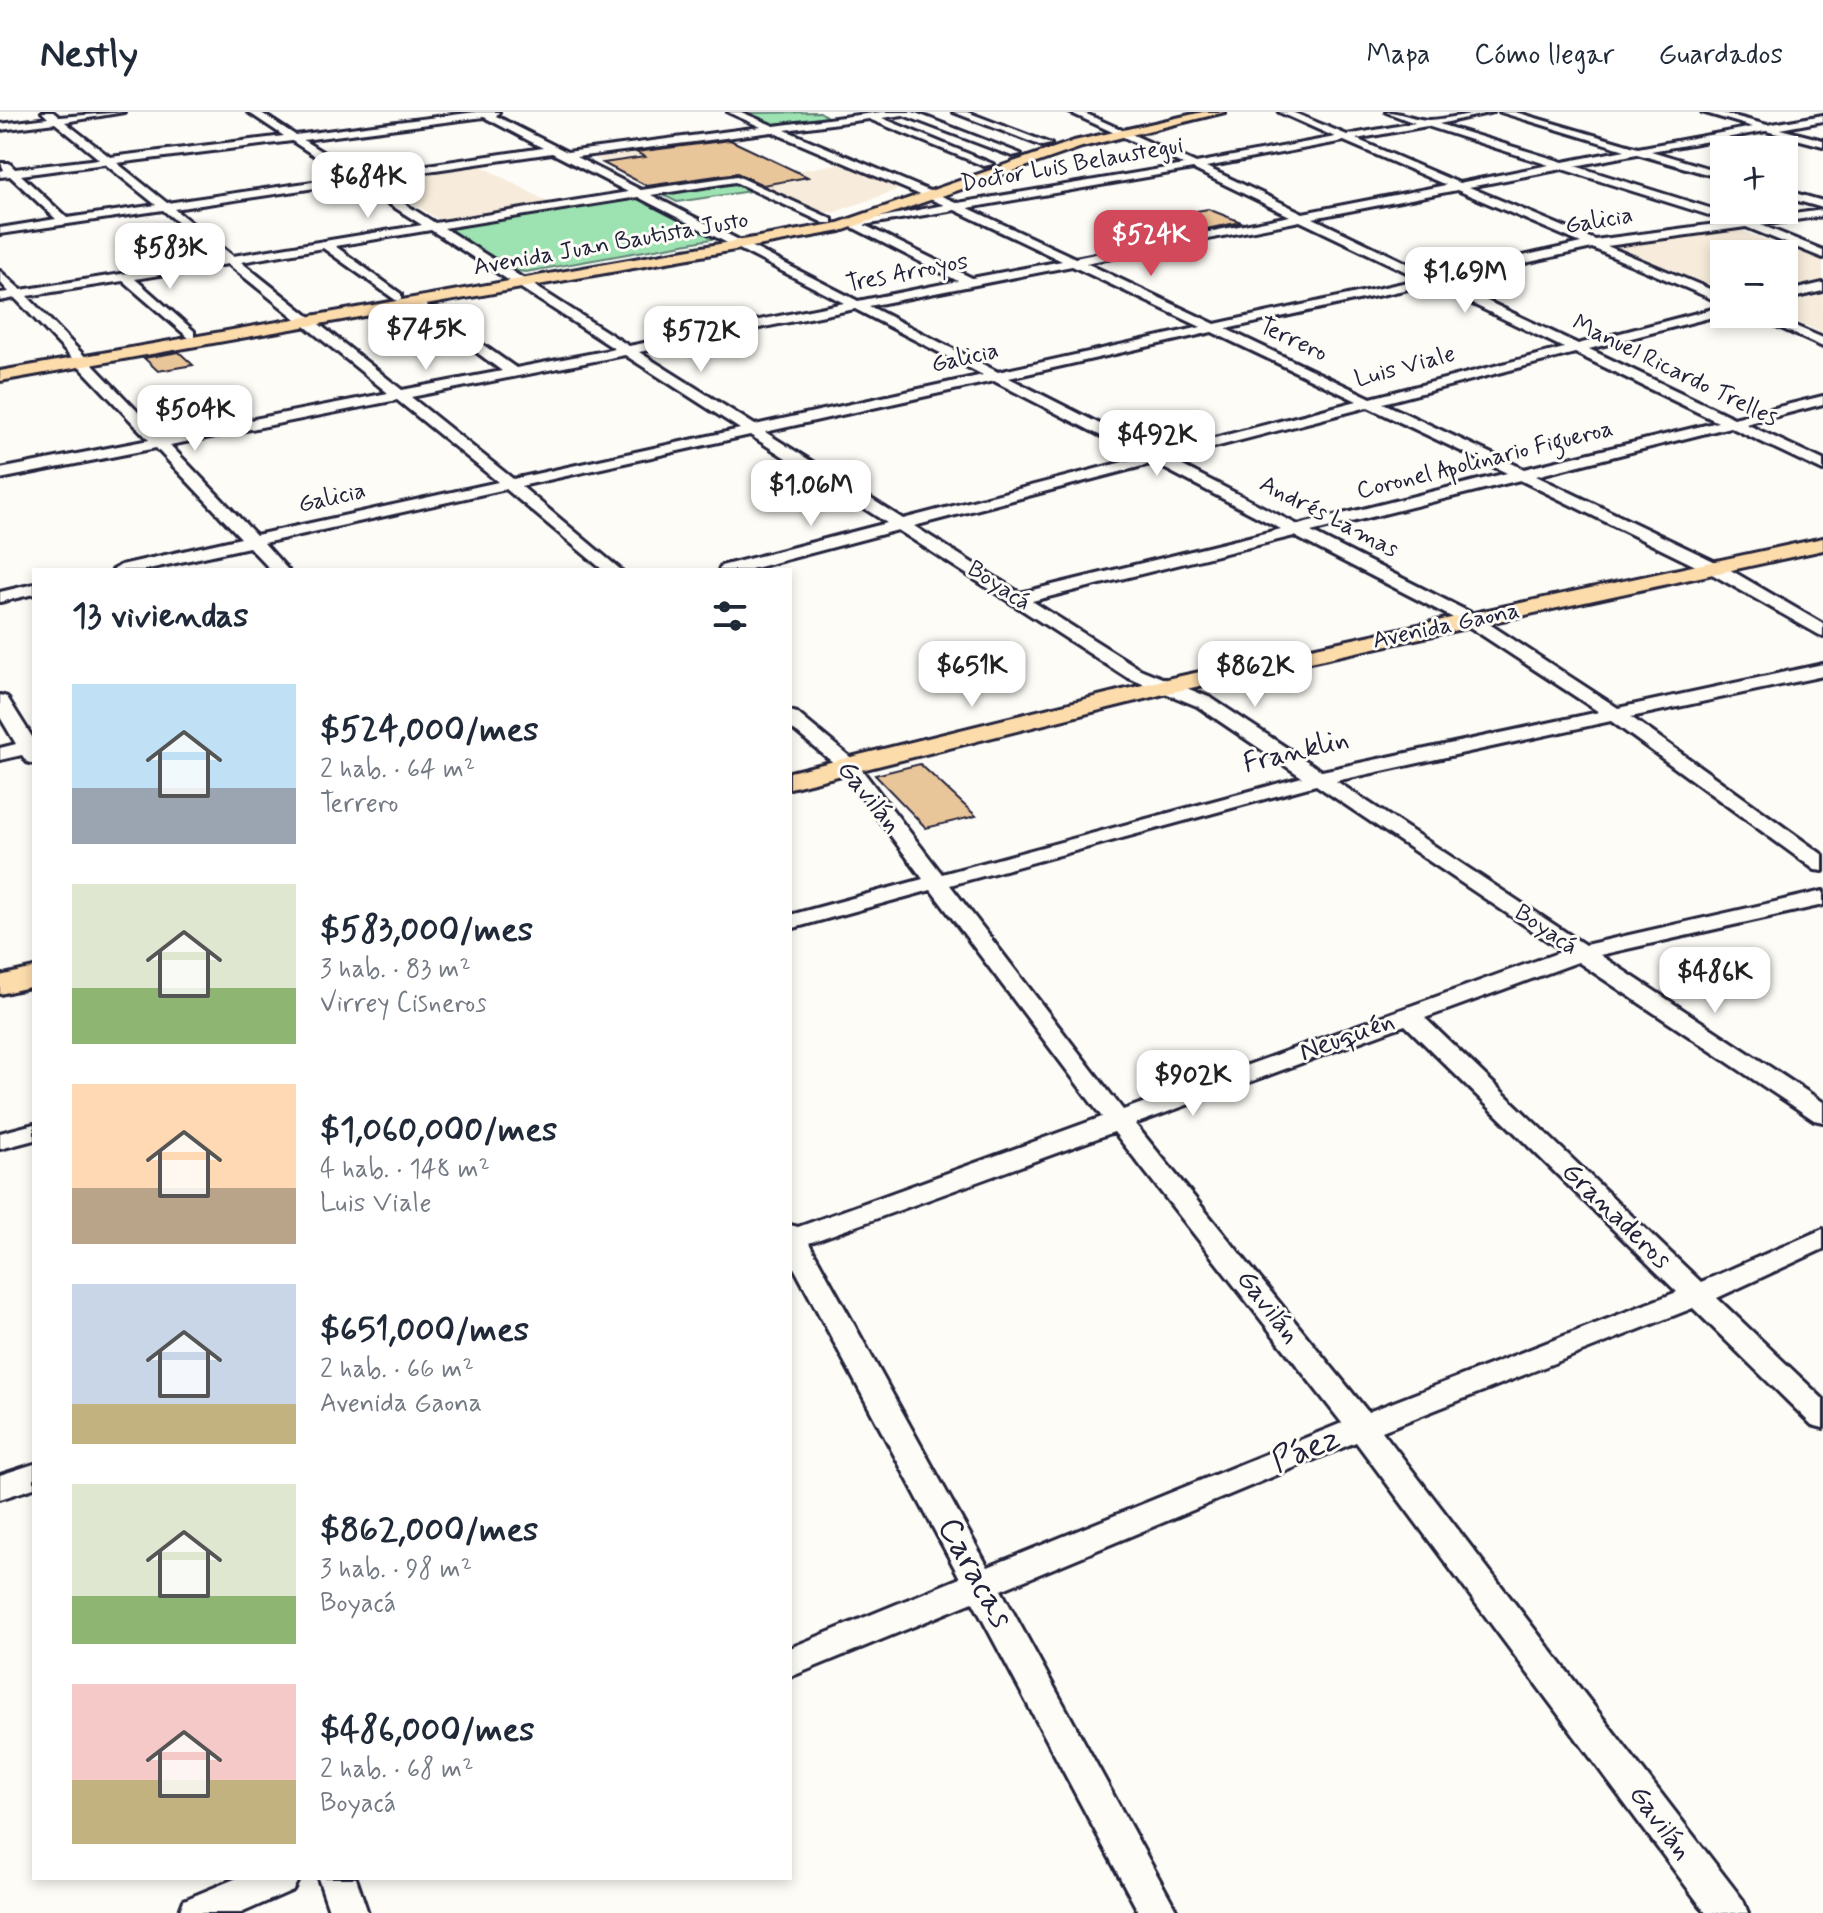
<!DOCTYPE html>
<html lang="es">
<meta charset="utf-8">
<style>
body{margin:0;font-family:Mynerve,sans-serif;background:#f2f2f3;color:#1f2937;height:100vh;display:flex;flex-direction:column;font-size:30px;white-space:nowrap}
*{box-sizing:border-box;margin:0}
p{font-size:26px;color:#747a83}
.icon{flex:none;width:44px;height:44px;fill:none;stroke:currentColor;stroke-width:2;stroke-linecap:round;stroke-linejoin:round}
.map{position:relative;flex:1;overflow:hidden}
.sheet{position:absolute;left:32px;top:456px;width:760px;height:1312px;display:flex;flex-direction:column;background:#fff;border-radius:0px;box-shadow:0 4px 12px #0003}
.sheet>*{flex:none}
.fabs{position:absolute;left:1710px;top:24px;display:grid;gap:16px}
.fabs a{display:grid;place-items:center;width:88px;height:88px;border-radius:0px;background:#fff;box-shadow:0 4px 12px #0003;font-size:40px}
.price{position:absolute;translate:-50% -68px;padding:0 18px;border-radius:16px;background:#fff;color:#222;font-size:26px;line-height:52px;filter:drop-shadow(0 2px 4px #0008)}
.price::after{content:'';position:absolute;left:50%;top:48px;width:24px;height:18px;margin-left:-12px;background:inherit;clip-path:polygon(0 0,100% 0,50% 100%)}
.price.selected{background:#d1495b;color:#fff}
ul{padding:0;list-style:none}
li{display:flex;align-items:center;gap:24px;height:200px;padding:0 40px}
li span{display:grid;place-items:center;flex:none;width:224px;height:160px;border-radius:0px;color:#555}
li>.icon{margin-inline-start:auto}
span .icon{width:96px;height:96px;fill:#fffc;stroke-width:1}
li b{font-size:34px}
h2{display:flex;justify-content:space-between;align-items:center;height:96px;padding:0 40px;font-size:34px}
header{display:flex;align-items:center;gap:48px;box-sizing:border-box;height:112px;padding:0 40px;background:#fff;border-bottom:2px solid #e0e1e3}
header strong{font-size:38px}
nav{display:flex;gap:44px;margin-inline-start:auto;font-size:28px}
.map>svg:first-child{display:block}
.built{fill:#f7ecdb}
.green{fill:#9ce3b1;stroke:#5f8276;stroke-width:2}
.building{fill:#e9c59a;stroke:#22223b;stroke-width:2}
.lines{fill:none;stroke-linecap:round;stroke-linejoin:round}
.minor-casing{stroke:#22223b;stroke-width:6}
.major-casing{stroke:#22223b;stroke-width:6}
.minor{fill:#fdfcf7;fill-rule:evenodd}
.major{fill:#fddcac;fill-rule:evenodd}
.labels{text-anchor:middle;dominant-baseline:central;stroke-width:6;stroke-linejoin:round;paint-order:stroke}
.far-street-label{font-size:24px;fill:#22223b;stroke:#fdfcf7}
.street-label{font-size:28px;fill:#22223b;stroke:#fdfcf7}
.near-street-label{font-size:34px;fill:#22223b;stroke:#fdfcf7}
</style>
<header>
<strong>Nestly</strong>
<nav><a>Mapa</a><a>Cómo llegar</a><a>Guardados</a></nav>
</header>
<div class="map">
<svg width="1823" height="1801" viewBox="0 0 1823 1801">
<rect width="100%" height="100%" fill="#fdfcf7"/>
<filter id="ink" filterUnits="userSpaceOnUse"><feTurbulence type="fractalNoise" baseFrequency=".0125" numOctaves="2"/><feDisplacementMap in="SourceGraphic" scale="16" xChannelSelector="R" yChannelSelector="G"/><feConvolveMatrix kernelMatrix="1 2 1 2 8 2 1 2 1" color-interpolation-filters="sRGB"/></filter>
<g filter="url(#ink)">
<path class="built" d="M724,26L754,40L783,61L844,51L865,58L900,77L835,100H819L740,62L659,75L646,74L593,45Z
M480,53L550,91L438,107L377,70Z
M1739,118L1823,149V168L1784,177V142H1724V180L1616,134Z
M1823,183V221L1777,202H1784V192Z"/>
<path class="green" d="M820,0L829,6L773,12L746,1Z
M734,67L757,78L677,90L655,79Z
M639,85L717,126L526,160L516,159L448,117Z"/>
<path class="building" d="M730,28L808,65L763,73L737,61L647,74L603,51L645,45L636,40Z
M1208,97L1241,110L1172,124L1137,109Z
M179,240L193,253L158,259L144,246Z
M920,652L976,704L926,716L875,663Z"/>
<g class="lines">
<g class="minor-casing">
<path id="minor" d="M42,0H53L59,5L124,0L65,10L110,45L284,24L248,0H260L295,23L476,0H499L496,4L567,40L761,15L728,0H741L774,14L881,0H913L1021,42L1012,44L903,3L882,6L993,52L984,54L869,7L785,18L958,91L1184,53L1069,0H1082L1196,51L1335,25L1279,0H1292L1347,23L1415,11L1386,0C1401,0 1415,8 1430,8C1451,7 1471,0 1493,0L1439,12L1563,50L1625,38L1500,0H1515L1638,36L1753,15L1702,0H1718L1767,13L1823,3V9L1780,17L1823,28V34L1766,19L1651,39L1724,61V67L1637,42L1575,54L1748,108L1823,98V104L1761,113L1823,138V146L1746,115L1607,134L1724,183V192L1592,136L1445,169L1578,232L1724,194V202L1589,237L1734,306L1823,284V292L1746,312L1823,348V359L1730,315L1536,364L1722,453L1823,512V525L1710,461L1520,368L1311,420L1477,504L1618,596L1823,552V564L1631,605L1823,743V759L1815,758L1611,609L1336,669L1585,833L1823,779V793L1600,843L1823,990V1010L1814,1008L1578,850L1425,906L1701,1170L1823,1117V1137L1717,1186L1823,1287V1316L1812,1313L1693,1196L1382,1319L1743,1788L1748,1801H1706L1356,1330L1001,1478L1178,1801H1139L973,1490L790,1565V1536L960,1466L790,1148V1113L798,1115L1102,1005L931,778L790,817V803L923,767L841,657L790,615V599L797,601L855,649L942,762L1302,665L1197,594L1126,565L898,418L747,458H719L721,454L887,411L750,323L521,374L621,458H603L506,377L264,431L288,458H271L249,435L144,458H113L121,453L241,426L156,336L0,367V357L149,328L15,186L0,189V181L9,180L0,170V159L21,178L221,146L163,98L0,122V116L56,107L10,64L0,65V59L4,58L1,51H9L15,57L99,47L55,11L0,18V12L48,6ZM484,5L543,36L359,63L303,28ZM1427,14L1549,53L1459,71L1356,27ZM772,20L944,93L846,112L958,169L858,189L651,83L735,70L824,111H832V107L737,64L641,78L576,45ZM292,29L347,65L167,91L117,51ZM1344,29L1446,73L1303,101L1206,55ZM552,41L628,80L435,111L367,68ZM105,52L156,93L67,106L21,63ZM1193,57L1290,104L1075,146L968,96ZM1562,57L1731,110L1595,128L1469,75ZM355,70L422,113L233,144L174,97ZM1457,78L1581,131L1434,164L1313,106ZM638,85L844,191L629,234L444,116ZM955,98L1062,149L972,166L864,113ZM1300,109L1421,167L1215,212L1086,151ZM431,118L615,237L516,256L418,187L412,191L414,194L502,259L402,278L241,150L323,136L397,189L401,188V182L335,134ZM228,152L388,281L162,325L27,184L123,169L189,226L194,225V219L135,167ZM1072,154L1201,215L998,260L869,194ZM1431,172L1564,236L1371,286L1226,217ZM855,197L983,263L755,313L639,240ZM1212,220L1357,289L1157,341L1009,266ZM1575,241L1718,310L1524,357L1383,291ZM625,243L740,317L513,367L411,285ZM994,269L1142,345L903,407L765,320ZM397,288L498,370L256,423L170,333ZM1368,295L1507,361L1298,413L1169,347ZM1154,351L1281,417L1020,481L914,414ZM1294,424L1465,512L1599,600L1322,659L1211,586L1140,557L1032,489ZM1316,673L1563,839L1123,998L950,773ZM1405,913L1677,1180L1368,1300L1135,1012ZM1114,1020L1342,1311L988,1455L809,1131Z
M953,0H967L1051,32L1042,34Z
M1784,78L1823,89V96L1784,85Z
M1823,171V179L1784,188V180Z
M1750,202H1767L1823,226V235Z
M34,472V482L0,490V480Z
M0,583L7,585L34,628V652L27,650L22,643L0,648V636L16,632L0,605Z
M34,1012V1028L0,1037V1021Z
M34,1352V1376L0,1387V1363Z
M237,1766H299L293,1778L241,1801H179L184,1788Z
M318,1766H356L368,1801H330Z"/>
</g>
<g class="major-casing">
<path id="major" d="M1203,0H1225L1082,35L841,119L0,269V259L838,111L1074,29Z
M1823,426V438L1168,581L790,676V660L1167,567Z
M34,856V874L0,882V864Z"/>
</g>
<use href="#minor" class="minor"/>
<use href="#major" class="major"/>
</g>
</g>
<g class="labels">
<g class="far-street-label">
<text transform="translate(1072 53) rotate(-10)">Doctor Luis Belaustegui</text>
<text transform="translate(1599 109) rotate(-10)">Galicia</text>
<text transform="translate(611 132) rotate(-10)">Avenida Juan Bautista Justo</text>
<text transform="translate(907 161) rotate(-11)">Tres Arroyos</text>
<text transform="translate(1293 228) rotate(25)">Terrero</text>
<text transform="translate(965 246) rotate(-13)">Galicia</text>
<text transform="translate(1405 255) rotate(-15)">Luis Viale</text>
<text transform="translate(1675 259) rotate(26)">Manuel Ricardo Trelles</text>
<text transform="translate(1485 348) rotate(-14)">Coronel Apolinario Figueroa</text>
<text transform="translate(332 386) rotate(-13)">Galicia</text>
<text transform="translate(1329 405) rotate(27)">Andrés Lamas</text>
<text transform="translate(999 474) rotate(33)">Boyacá</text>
<text transform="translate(1446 514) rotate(-12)">Avenida Gaona</text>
<text transform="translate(1546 818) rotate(34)">Boyacá</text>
</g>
<g class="street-label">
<text transform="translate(1296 640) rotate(-14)">Franklin</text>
<text transform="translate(869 685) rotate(51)">Gavilán</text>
<text transform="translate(1347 925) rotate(-20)">Neuquén</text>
<text transform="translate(1616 1104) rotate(44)">Granaderos</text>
<text transform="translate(1268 1195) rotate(52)">Gavilán</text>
<text transform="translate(1660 1711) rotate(53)">Gavilán</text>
</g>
<g class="near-street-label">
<text transform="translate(1306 1338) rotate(-22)">Páez</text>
<text transform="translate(975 1461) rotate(61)">Caracas</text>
</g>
</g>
</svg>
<div class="fabs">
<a>+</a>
<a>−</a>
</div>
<b class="price" style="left:368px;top:108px">$684K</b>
<b class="price selected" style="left:1151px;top:166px">$524K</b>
<b class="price" style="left:170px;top:179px">$583K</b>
<b class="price" style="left:1465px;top:203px">$1.69M</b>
<b class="price" style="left:426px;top:260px">$745K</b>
<b class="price" style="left:701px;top:262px">$572K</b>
<b class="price" style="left:195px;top:341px">$504K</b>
<b class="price" style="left:1157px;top:366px">$492K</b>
<b class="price" style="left:811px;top:416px">$1.06M</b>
<b class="price" style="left:972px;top:597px">$651K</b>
<b class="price" style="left:1255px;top:597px">$862K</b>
<b class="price" style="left:1715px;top:903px">$486K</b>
<b class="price" style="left:1193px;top:1006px">$902K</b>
<section class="sheet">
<h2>13 viviendas<svg class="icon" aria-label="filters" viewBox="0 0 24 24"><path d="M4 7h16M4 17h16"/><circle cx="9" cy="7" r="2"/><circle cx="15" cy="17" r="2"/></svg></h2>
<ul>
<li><span style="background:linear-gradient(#bfe0f5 65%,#9aa5b1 0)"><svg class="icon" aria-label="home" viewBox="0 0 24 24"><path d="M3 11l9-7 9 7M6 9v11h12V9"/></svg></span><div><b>$524,000/mes</b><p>2 hab. · 64 m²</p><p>Terrero</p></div></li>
<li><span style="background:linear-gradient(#dfe7d0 65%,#8fb573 0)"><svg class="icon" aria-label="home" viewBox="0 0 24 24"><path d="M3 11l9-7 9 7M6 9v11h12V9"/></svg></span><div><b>$583,000/mes</b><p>3 hab. · 83 m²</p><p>Virrey Cisneros</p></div></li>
<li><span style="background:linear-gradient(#ffd9b3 65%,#b9a48a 0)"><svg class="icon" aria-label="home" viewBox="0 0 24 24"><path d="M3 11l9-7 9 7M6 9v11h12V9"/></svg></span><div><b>$1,060,000/mes</b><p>4 hab. · 148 m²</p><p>Luis Viale</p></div></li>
<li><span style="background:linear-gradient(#c9d6e8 75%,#c2b280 0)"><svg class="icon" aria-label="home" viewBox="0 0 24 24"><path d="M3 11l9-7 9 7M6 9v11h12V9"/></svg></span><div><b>$651,000/mes</b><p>2 hab. · 66 m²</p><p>Avenida Gaona</p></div></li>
<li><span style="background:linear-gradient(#dfe7d0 70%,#8fb573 0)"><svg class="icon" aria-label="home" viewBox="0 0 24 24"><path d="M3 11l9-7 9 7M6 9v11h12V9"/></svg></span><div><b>$862,000/mes</b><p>3 hab. · 98 m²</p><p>Boyacá</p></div></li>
<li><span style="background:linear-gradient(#f6c9c9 60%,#c2b280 0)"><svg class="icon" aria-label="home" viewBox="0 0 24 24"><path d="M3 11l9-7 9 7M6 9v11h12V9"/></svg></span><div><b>$486,000/mes</b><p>2 hab. · 68 m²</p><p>Boyacá</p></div></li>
</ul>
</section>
</div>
